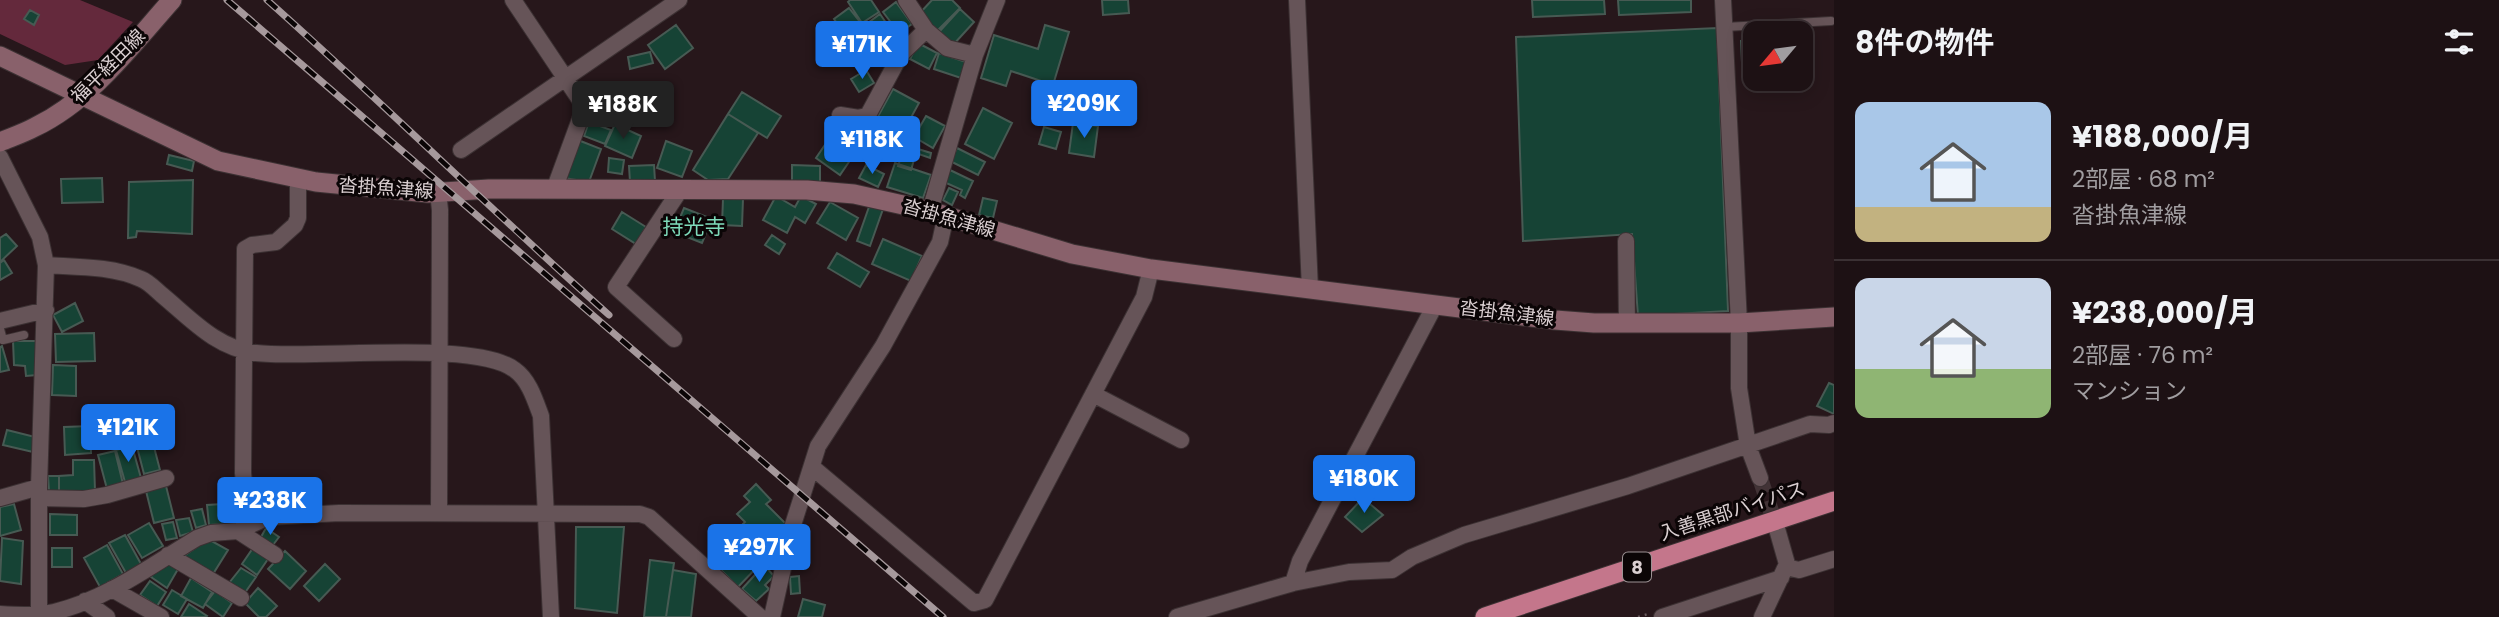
<!DOCTYPE html>
<html lang="ja">
<meta charset="utf-8">
<style>
body{margin:0;font-family:Poppins,"Noto Sans JP",sans-serif;background:#251a1d;color:#f1f3f6;height:100vh;display:flex;flex-direction:column;font-size:26px;white-space:nowrap}
*{box-sizing:border-box;margin:0}
p{font-size:23px;color:#a09da0}
.icon{flex:none;width:38px;height:38px;fill:none;stroke:currentColor;stroke-width:2;stroke-linecap:round;stroke-linejoin:round}
.map{position:relative;flex:1;overflow:hidden}
.panel{display:flex;flex-direction:column;background:#1d1114;width:665px}
.panel>*{flex:none}
.needle{width:46px;rotate:241deg}
.fabs{position:absolute;left:1743px;top:21px;display:grid;gap:14px}
.fabs a{display:grid;place-items:center;width:70px;height:70px;border-radius:14px;background:#1d1114;box-shadow:0 4px 18px #0003,0 0 0 2px #3b3134;font-size:35px}
.price{position:absolute;translate:-50% -60px;padding:0 16px;border-radius:7px;background:#1a73e8;color:#fff;font-size:23px;line-height:46px;filter:drop-shadow(0 2px 4px #0008)}
.price::after{content:'';position:absolute;left:50%;top:42px;width:21px;height:16px;margin-left:-10px;background:inherit;clip-path:polygon(0 0,100% 0,50% 100%)}
.price.selected{background:#222;color:#fff}
ul{padding:0;list-style:none}
li{display:flex;align-items:center;gap:21px;height:175px;padding:0 21px}
li+li{border-top:2px solid #3b3134}
li span{display:grid;place-items:center;flex:none;width:196px;height:140px;border-radius:14px;color:#555}
li>.icon{margin-inline-start:auto}
span .icon{width:84px;height:84px;fill:#fffc;stroke-width:1}
li b{font-size:30px}
h2{display:flex;justify-content:space-between;align-items:center;height:84px;padding:0 21px;font-size:30px}
main{display:flex;flex:1;min-height:0}
.map>svg:first-child{display:block}
.green{fill:#64293c}
.building{fill:#164335;stroke:#475a53;stroke-width:2}
.lines{fill:none;stroke-linecap:round;stroke-linejoin:round}
.minor-tunnel{stroke:#423336;stroke-width:16;stroke-dasharray:16 8;stroke-linecap:butt}
.service-casing{stroke:#3c3133;stroke-width:10}
.minor-casing{stroke:#3c3133;stroke-width:18}
.secondary-casing{stroke:#3c3133;stroke-width:21}
.trunk-casing{stroke:#3c3133;stroke-width:21}
.path{stroke:#67595c;stroke-width:2.5;stroke-dasharray:2 5;stroke-linecap:butt}
.service{stroke:#665458;stroke-width:8}
.minor{stroke:#665458;stroke-width:16}
.secondary{stroke:#89616b;stroke-width:19}
.trunk{stroke:#c4768b;stroke-width:19}
.rail-casing{stroke:#a6999c;stroke-width:7}
.rail{stroke:#0b0506;stroke-width:4.5;stroke-dasharray:13;stroke-linecap:butt}
.labels{text-anchor:middle;dominant-baseline:central;stroke-width:6;stroke-linejoin:round;paint-order:stroke}
.shield{fill:#0b0506;stroke:#9c9294;stroke-width:2}
.shield-label{font-size:18px;font-weight:bold;fill:#dacfd1}
.street-label{font-size:19px;fill:#dacfd1;stroke:#0b0506}
.neighbourhood-label{font-size:21px;fill:#7edaba;stroke:#0b0506}
</style>
<main>
<div class="map">
<svg width="1834" height="617" viewBox="0 0 1834 617">
<rect width="100%" height="100%" fill="#27171b"/>
<path class="green" d="M0,0H80L133,22L98,60L65,65L0,34Z"/>
<path class="building" d="M850,0H871L879,12L862,23L848,2Z
M932,0H952L960,8L937,31L919,14Z
M1102,0H1128L1129,13L1103,15Z
M1532,0H1604L1605,14L1533,17Z
M1618,0H1691V12L1619,15Z
M896,2L912,24L899,33L883,12Z
M849,8L860,22L844,33L834,19Z
M960,9L974,22L953,45L939,32Z
M30,10L39,15L34,25L24,19Z
M880,14L895,36L879,47L864,26Z
M676,25L693,48L665,69L648,45Z
M1045,25L1069,32L1053,85L1011,71L1006,86L981,78L994,35L1038,49Z
M861,27L876,50L862,60L846,37Z
M1717,28L1728,311L1638,316L1632,234L1523,241L1516,37Z
M1813,36L1814,59H1801V37Z
M1755,40V62L1742,63L1741,41Z
M918,43L937,53L929,69L910,59Z
M650,52L653,63L630,69L628,57Z
M939,53L966,62L961,78L934,69Z
M866,70L874,83L859,92L851,79Z
M1050,88L1069,94L1064,109L1045,103Z
M893,89L919,103L902,134L876,120Z
M742,92L781,116L767,138L728,114Z
M983,108L1012,123L994,159L965,144Z
M728,114L758,133L728,179L708,180L693,170Z
M926,116L945,126L933,148L914,137Z
M589,122L611,130L605,144L584,136Z
M844,122L857,131L848,144L835,136Z
M1073,123L1098,126L1094,157L1069,153Z
M615,124L641,136L632,158L605,146Z
M1044,127L1061,132L1056,149L1039,144Z
M864,129L888,139L878,163L855,153Z
M829,139L853,156L840,175L816,158Z
M578,140L601,149L589,182L564,178Z
M666,141L692,151L682,177L657,168Z
M905,145L931,153L930,158L916,153L911,170L898,166Z
M957,148L985,162L978,175L950,161Z
M169,155L194,161L192,171L167,164Z
M609,158L624,160L622,174L608,172Z
M895,163L931,175L923,198L887,187Z
M654,165L655,181L630,182L629,166Z
M792,165L820,166V183L792,182Z
M866,165L884,174L878,187L859,178Z
M950,170L973,181L965,198L960,195L962,190L944,182Z
M102,178L103,202L62,203L61,179Z
M193,180L192,234L137,231L136,237L128,238L129,182Z
M949,188L958,192L952,205L943,200Z
M776,196L795,207L801,196L816,204L805,223L795,217L787,233L763,220Z
M983,198L997,201L993,218L979,215Z
M723,199H743L742,226L722,225Z
M830,202L858,218L846,240L817,223Z
M870,204L883,209L870,246L857,241Z
M684,208L712,219L702,243L674,232Z
M622,212L646,227L636,244L612,229Z
M6,234L17,246L0,262V238Z
M772,235L785,244L779,254L765,245Z
M883,239L922,256L911,281L872,264Z
M837,253L869,272L860,287L828,268Z
M4,260L12,273L0,280V263Z
M75,303L83,321L62,332L53,315Z
M94,333L95,361L56,362L55,334Z
M13,341H38L37,375L26,376L25,366L14,365Z
M2,346L9,370L0,372V347Z
M53,365L76,366V396L52,395Z
M1829,383L1834,385V414L1817,406Z
M90,426L91,453L65,455L64,427Z
M7,430L35,437L33,452L3,445Z
M153,443L160,470L144,474L137,447Z
M132,446L141,478L125,482L116,450Z
M115,451L123,484L107,489L98,455Z
M73,460H94L95,491L59,492V476L73,475Z
M48,476H59V492H49Z
M756,484L771,500L766,504L786,524L769,540L761,531L749,542L737,530L745,522L737,514L750,502L744,496Z
M166,486L174,518L154,523L146,491Z
M1363,498L1383,515L1362,532L1345,517Z
M239,503L241,523L209,525L207,505Z
M14,504L21,530L0,536V507Z
M202,509L206,525L196,528L191,511Z
M50,514L77,515V535H50Z
M189,518L193,532L180,536L176,520Z
M173,522L177,538L166,540L162,524Z
M149,523L163,546L142,558L128,535Z
M576,527H624L617,613L575,608Z
M266,528L279,537L273,545L261,537Z
M125,535L141,564L126,573L109,543Z
M2,538L23,541L21,584L0,581Z
M208,539L228,550L213,574L184,556Z
M732,539L759,565L738,587L711,560Z
M107,545L123,574L100,587L84,558Z
M52,548H72V567H52Z
M253,548L268,559L257,575L242,564Z
M285,551L306,571L290,589L268,569Z
M650,560L674,563L666,617H644Z
M167,562L178,569L167,588L151,577L157,568Z
M325,564L340,579L319,601L304,586Z
M764,565L774,576L765,585L769,589L756,601L742,589Z
M241,568L256,577L244,594L229,583Z
M673,570L696,574L691,617H666Z
M799,576L800,593L791,594L790,577Z
M191,578L212,592L203,608L181,596Z
M150,581L166,592L157,606L140,595Z
M258,588L277,606L266,617H259L245,603Z
M172,590L187,599L178,614L163,605Z
M215,591L232,603L223,617L205,604Z
M803,599L825,605L822,617H798Z
M189,604L207,616L206,617H181Z"/>
<g class="lines">
<path class="minor-tunnel" d="M1760,478L1777,529"/>
<g class="service-casing">
<path id="service" d="M1725,27L1831,21
M0,329L3,340L24,335"/>
</g>
<g class="minor-casing">
<path id="minor" d="M513,0L580,100L583,111L554,190
M906,0L926,30L947,48L975,55
M1297,0L1310,289
M1723,0L1739,323V388L1748,446L1760,478
M840,115L859,118L868,115L901,54L926,30
M461,150L679,0
M0,157L40,237L46,265L39,487V617
M438,192L440,210L439,513
M930,211L975,55L997,0
M1626,241L1627,324
M46,265C77,267 112,266 141,279C149,282 156,290 162,295C191,319 216,348 256,353C313,360 476,339 515,370C529,380 535,400 541,416L551,617
M0,321L46,310
M674,339L616,287L680,190
M1093,394L1181,440
M812,467L974,603L985,600L1144,297L1151,269
M0,498L39,487
M39,498L84,499L107,495L166,478
M252,524L246,503L243,473L245,249L252,245L276,242L295,225L298,218V179
M238,531L275,555
M168,555L241,598
M1786,567L1799,570L1834,559
M1293,583L1300,561L1435,305
M112,589L161,617
M85,601L107,617
M0,614C18,615 36,616 54,612C105,600 152,565 197,538L211,533L238,531L268,517L339,513L640,514L649,517L760,617
M772,617L792,528L818,446L883,346L940,242L946,215
M1177,617L1293,583L1349,572L1392,570L1412,557L1464,535L1628,486L1810,424L1829,425L1834,423
M1662,617L1781,578
M1762,617L1787,564L1777,529"/>
</g>
<g class="secondary-casing">
<path id="secondary" d="M0,56L218,161L316,182L428,193L489,189L807,190L854,194L930,211L1072,254L1151,269L1555,320L1594,323H1739L1834,317
M0,142C12,137 24,133 35,127C91,100 131,46 172,0"/>
</g>
<g class="trunk-casing">
<path id="trunk" d="M1485,617L1834,501"/>
</g>
<path class="path" d="M1638,617L1648,614"/>
<use href="#service" class="service"/>
<use href="#minor" class="minor"/>
<use href="#secondary" class="secondary"/>
<use href="#trunk" class="trunk"/>
<g class="rail-casing">
<path id="rail" d="M227,0L943,617
M267,0C383,103 493,212 609,315"/>
</g>
<use href="#rail" class="rail"/>
</g>
<g class="labels">
<rect class="shield" x="1623" y="552.5" width="28" height="29" rx="5"/>
<g class="shield-label">
<text x="1637" y="567">8</text>
</g>
<g class="street-label">
<text transform="translate(108 66) rotate(-45)">福平経田線</text>
<text transform="translate(386 188) rotate(4)">沓掛魚津線</text>
<text transform="translate(949 218) rotate(16)">沓掛魚津線</text>
<text transform="translate(1507 313) rotate(7)">沓掛魚津線</text>
<text transform="translate(1732 511) rotate(-18)">入善黒部バイパス</text>
</g>
<g class="neighbourhood-label">
<text x="694" y="226">持光寺</text>
</g>
</g>
</svg>
<div class="fabs">
<a><svg class="needle" viewBox="-14 -14 28 28"><path d="M0-13l5 13h-10z" fill="#e53935"/><path d="M0 13l5-13h-10z" fill="#a09da0"/></svg></a>
</div>
<b class="price" style="left:862px;top:81px">¥171K</b>
<b class="price" style="left:1084px;top:140px">¥209K</b>
<b class="price selected" style="left:623px;top:141px">¥188K</b>
<b class="price" style="left:872px;top:176px">¥118K</b>
<b class="price" style="left:128px;top:464px">¥121K</b>
<b class="price" style="left:1364px;top:515px">¥180K</b>
<b class="price" style="left:270px;top:537px">¥238K</b>
<b class="price" style="left:759px;top:584px">¥297K</b>
</div>
<section class="panel">
<h2>8件の物件<svg class="icon" aria-label="filters" viewBox="0 0 24 24"><path d="M4 7h16M4 17h16"/><circle cx="9" cy="7" r="2"/><circle cx="15" cy="17" r="2"/></svg></h2>
<ul>
<li><span style="background:linear-gradient(#a9c7e8 75%,#c2b280 0)"><svg class="icon" aria-label="home" viewBox="0 0 24 24"><path d="M3 11l9-7 9 7M6 9v11h12V9"/></svg></span><div><b>¥188,000/月</b><p>2部屋 · 68 m²</p><p>沓掛魚津線</p></div></li>
<li><span style="background:linear-gradient(#c9d6e8 65%,#8fb573 0)"><svg class="icon" aria-label="home" viewBox="0 0 24 24"><path d="M3 11l9-7 9 7M6 9v11h12V9"/></svg></span><div><b>¥238,000/月</b><p>2部屋 · 76 m²</p><p>マンション</p></div></li>
</ul>
</section>
</main>
